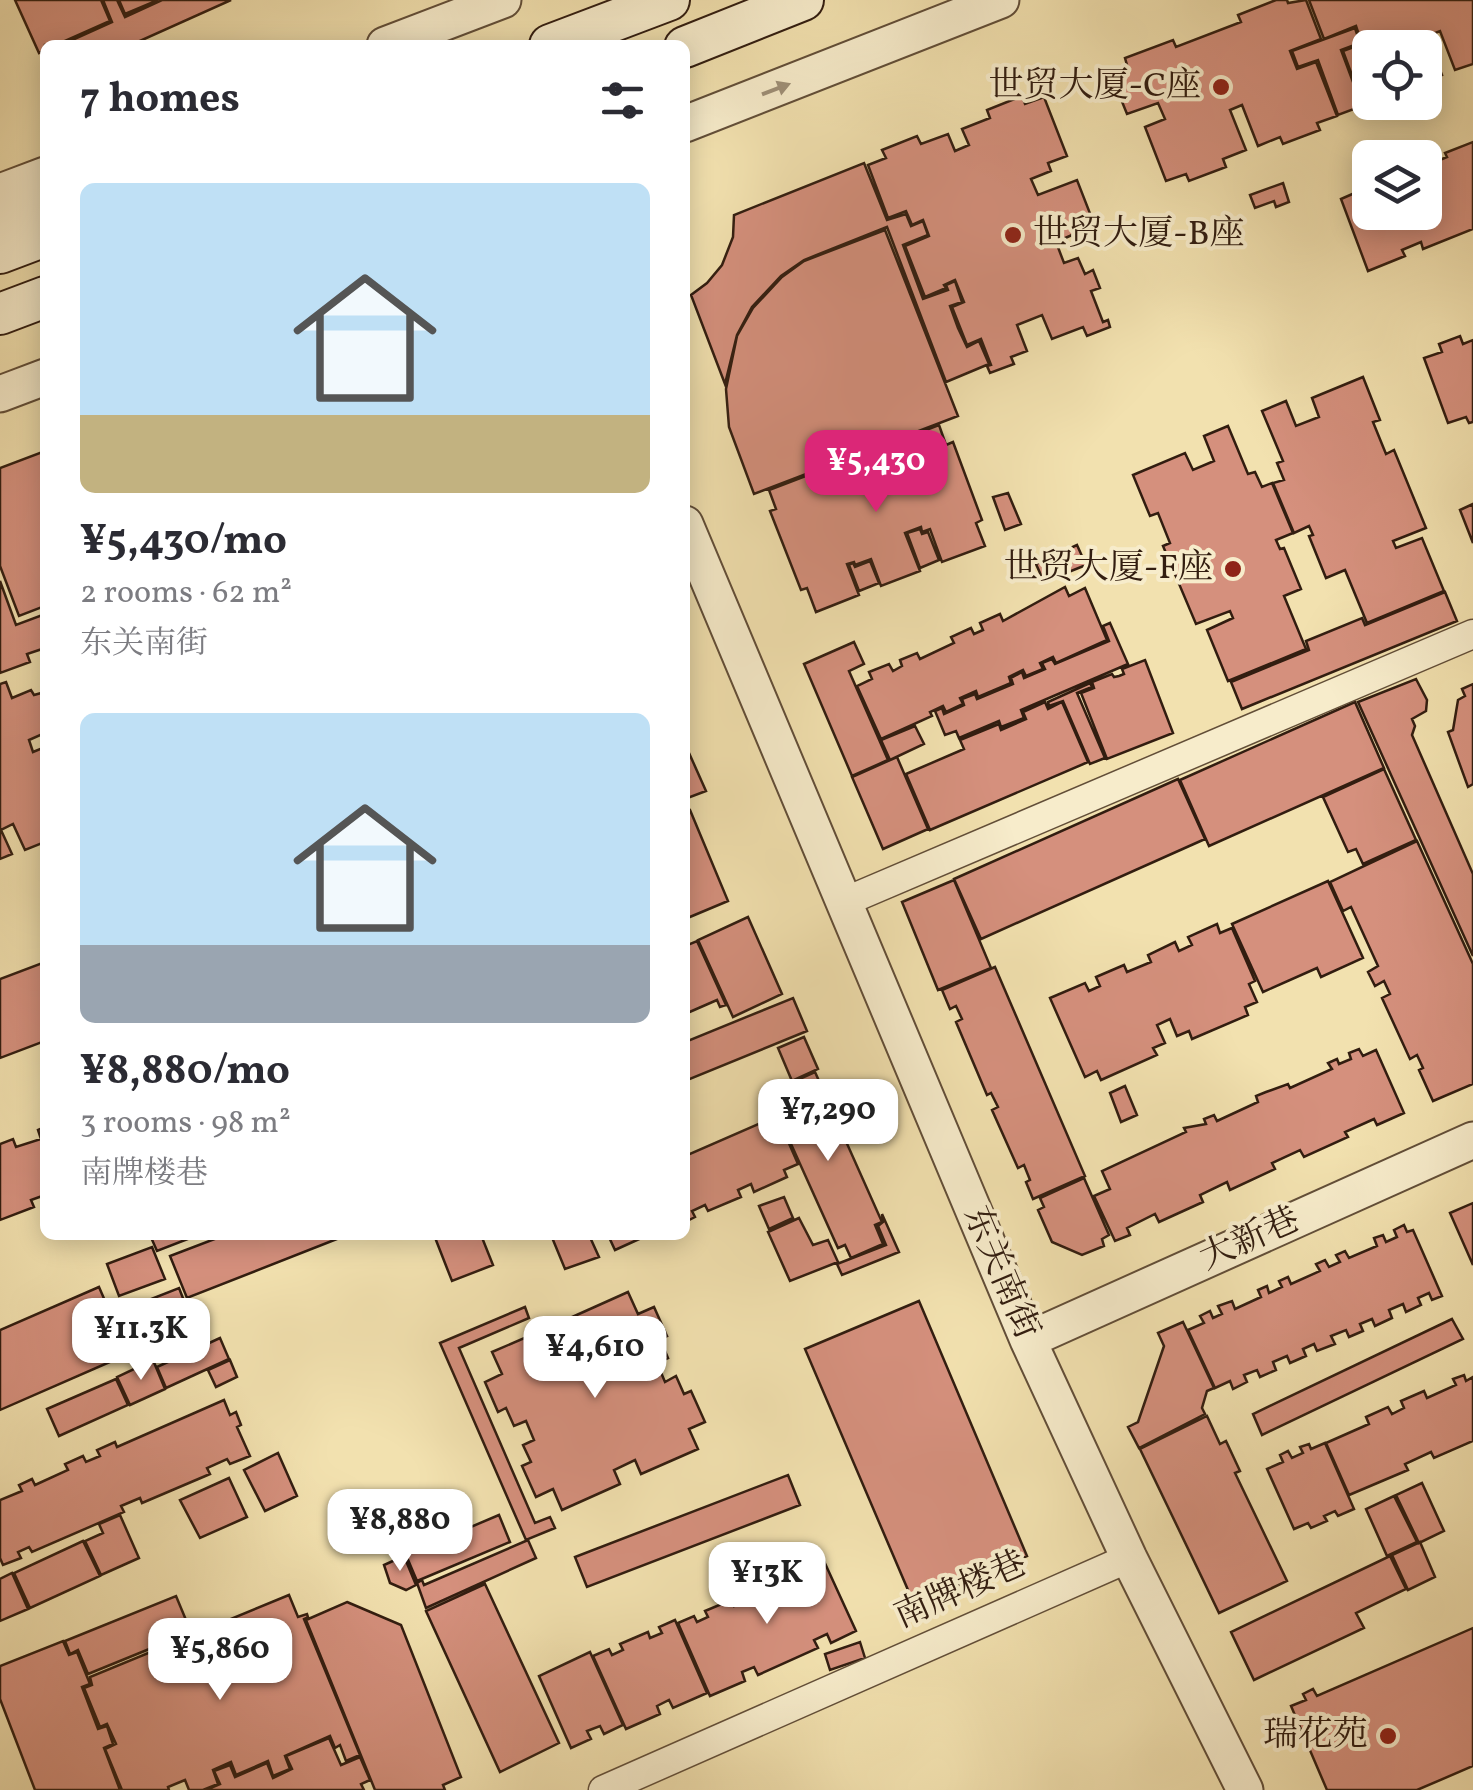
<!DOCTYPE html>
<meta charset="utf-8">
<style>
body{margin:0;font-family:Vollkorn,"Noto Serif SC",serif;background:#f2f2f3;color:#2b2b33;height:100vh;display:flex;flex-direction:column;font-size:38px;white-space:nowrap}
*{box-sizing:border-box;margin:0}
p{font-size:32px;color:#7c7c81}
.icon{flex:none;width:55px;height:55px;fill:none;stroke:currentColor;stroke-width:2;stroke-linecap:round;stroke-linejoin:round}
.map{position:relative;flex:1;overflow:hidden}
.panel{position:absolute;left:40px;top:40px;width:650px;height:1200px;display:flex;flex-direction:column;background:#fff;border-radius:15px;box-shadow:0 5px 25px #0003}
.panel>*{flex:none}
.fabs{position:absolute;left:1352px;top:30px;display:grid;gap:20px}
.fabs a{display:grid;place-items:center;width:90px;height:90px;border-radius:15px;background:#fff;box-shadow:0 5px 25px #0003;font-size:50px}
.price{position:absolute;translate:-50% -85px;padding:0 22px;border-radius:20px;background:#fff;color:#222;font-size:32px;line-height:65px;filter:drop-shadow(0 2px 5px #0008)}
.price::after{content:'';position:absolute;left:50%;top:60px;width:30px;height:22px;margin-left:-15px;background:inherit;clip-path:polygon(0 0,100% 0,50% 100%)}
.price.active{background:#db2777;color:#fff}
ul{padding:0;list-style:none}
li{display:grid;align-content:center;gap:20px;height:530px;padding:0 40px}
li span{display:grid;place-items:center;height:310px;border-radius:15px;color:#555}
li>.icon{margin-inline-start:auto}
span .icon{width:180px;height:180px;fill:#fffc;stroke-width:1}
li b{font-size:42px}
h2{display:flex;justify-content:space-between;align-items:center;height:120px;padding:0 40px;font-size:42px}
.map>svg:first-child{display:block}
.building{fill:#d5907d;stroke:#321d10;stroke-width:2.5}
.lines{fill:none;stroke-linecap:round;stroke-linejoin:round}
.minor-casing{stroke:#624e38;stroke-width:31}
.tertiary-casing{stroke:#624e38;stroke-width:39}
.secondary-casing{stroke:#321d10;stroke-width:44}
.minor{stroke:#f7eccb;stroke-width:28}
.tertiary{stroke:#f7eccb;stroke-width:35}
.secondary{stroke:#f7eccb;stroke-width:40}
.oneway{fill:#9e8f77}
.poi-dot{fill:#8f2418;stroke:#f7eccb;stroke-width:4}
.labels{text-anchor:middle;dominant-baseline:central;stroke-width:8;stroke-linejoin:round;paint-order:stroke}
.poi-label{font-size:35px;fill:#321d10;stroke:#f7eccb;text-anchor:end}
.street-label{font-size:35px;fill:#321d10;stroke:#f7eccb}
</style>
<div class="map">
<svg width="1473" height="1790" viewBox="0 0 1473 1790">
<rect width="100%" height="100%" fill="#f2e1af"/>
<filter id="stains"><feTurbulence type="fractalNoise" baseFrequency=".002" numOctaves="4"/><feColorMatrix values="0 0 0 0 .2 0 0 0 0 .09 0 0 0 0 .02 0 0 0 .5 -.17"/></filter>
<radialGradient id="worn" r=".72"><stop offset=".6" stop-color="#630" stop-opacity="0"/><stop offset="1" stop-color="#630" stop-opacity=".3"/></radialGradient>
<path class="building" d="M15,0H101L110,21L56,45H45V50L39,53Z
M103,0H117L125,17L162,0H231L131,45H61L112,22Z
M119,0H158L125,14Z
M1276,0H1287L1288,3L1306,0L1321,39L1290,51L1297,69L1316,62L1337,116L1317,123L1320,130L1283,144L1280,137L1258,146L1242,105L1230,110L1246,150L1223,159L1226,167L1189,181L1186,174L1166,181L1145,127L1165,119L1158,103L1127,114L1110,72L1127,65L1125,58L1173,40L1176,47L1241,22L1238,15Z
M1309,0H1473V64L1455,70L1440,31L1427,36L1442,75L1425,82V48H1370L1371,102L1363,105L1343,51L1362,44L1356,26L1324,39Z
M1355,28L1360,43L1341,50L1362,106L1338,115L1318,60L1298,67L1292,51Z
M1022,96L1025,104L1044,97L1067,156L1048,163L1051,171L1031,179L1038,195L1077,180L1098,234L1075,243L1072,235L1056,242L1064,263L1078,258L1085,274L1093,270L1100,288L1091,291L1103,322L1108,320L1110,327L1087,336L1083,327L1052,339L1042,315L1017,325L1027,351L1011,357L1014,364L990,373L987,366L991,365L981,339L967,345L952,307L964,302L955,280L944,285L946,288L925,297L905,246L929,236L923,220L912,225L906,211L888,218L868,165L886,158L882,150L917,136L921,144L948,134L955,151L969,145L962,129L990,118L987,110Z
M1473,142V229L1423,249L1421,242L1402,250L1405,256L1368,271L1341,199L1357,192L1355,186L1370,181V212H1425V166L1447,157L1445,153Z
M864,163L887,220L906,214L911,226L923,221L928,235L903,245L923,299L948,290L946,285L955,281L962,302L950,306L958,328L967,347L979,341L989,364L946,382L887,227L804,260L781,276L752,307L737,335L725,384L691,295L707,283L722,265L733,237L734,215Z
M1283,183L1289,202L1276,207L1274,201L1255,208L1250,195Z
M885,230L958,416L754,494L729,427L726,389L737,336L753,308L782,277L804,261Z
M1460,336L1463,344L1473,340V422L1469,423L1466,417L1448,423L1424,358L1442,352L1439,344Z
M1363,377L1380,420L1373,422L1386,454L1394,450L1426,528L1393,541L1396,548L1422,538L1444,591L1367,623L1345,570L1326,578L1309,536L1313,535L1309,526L1294,533L1273,483L1284,480L1277,463L1283,461L1262,411L1286,401L1296,426L1319,417L1312,398Z
M939,425L946,445L953,442L982,520L976,523L985,546L942,562L930,529L922,532L921,527L905,533L920,571L881,586L871,559L855,565L854,562L847,564L859,595L816,612L807,588L801,590L770,511L776,509L769,490Z
M1228,426L1248,474L1255,472L1262,487L1272,483L1293,533L1276,540L1280,549L1284,548L1301,589L1284,596L1306,649L1228,681L1207,630L1233,618L1230,611L1196,624L1163,546L1170,543L1158,513L1150,516L1133,475L1185,453L1193,470L1214,461L1204,436Z
M45,451V606L19,616L0,566V468Z
M1008,493L1021,524L1005,530L993,497Z
M1473,504V543L1460,510Z
M920,529L922,534L928,532L939,560L920,568L907,533Z
M1077,545L1086,565L1044,582L1036,564Z
M870,561L879,583L859,591L849,565L853,563L855,567Z
M0,581L16,625L45,614V648L27,654L30,662L0,673Z
M1065,587L1069,596L1085,588L1107,640L1056,663L1053,657L1040,663L1043,669L1026,676L1023,670L1009,677L1011,683L978,697L976,691L960,698L963,704L946,712L943,706L930,712L932,716L881,739L857,686L872,679L869,672L889,664L893,671L902,666L900,660L917,653L920,659L954,643L951,637L971,628L974,634L983,630L980,623L1000,614L1003,621Z
M1445,592L1457,621L1242,709L1231,682L1309,650L1306,641L1362,618L1365,625Z
M1110,623L1128,664L1021,710L1024,718L1001,727L999,721L959,738L956,731L945,735L935,711L942,708L944,714L964,705L962,699L975,694L977,699L1013,684L1011,678L1022,672L1024,678L1045,669L1042,663L1052,659L1055,664L1109,641L1103,626Z
M854,642L864,664L849,671L888,760L852,776L804,664Z
M1145,660L1173,733L1107,759L1081,693L1094,688L1092,682L1112,674L1114,677L1119,676L1124,674L1122,669Z
M1416,679L1427,700L1426,711L1412,719L1415,726L1412,735L1473,874V956L1358,702Z
M6,682L12,698L31,690L34,695L45,692V733L29,740L33,752L45,747V842L25,850L13,824L1,830L12,854L0,859V684Z
M1090,683L1092,687L1077,693L1105,758L1090,764L1063,701L1049,706L1048,702Z
M1473,684V784L1468,787L1448,732L1453,730L1458,700L1465,696L1462,689Z
M1045,702L1048,709L1062,702L1088,762L930,830L906,774L964,749L960,740L999,724L1001,730L1026,719L1023,712Z
M1355,702L1384,768L1209,846L1180,780Z
M915,726L924,744L890,760L881,740Z
M685,744L706,791L685,799Z
M897,757L928,829L883,849L852,777Z
M1384,769L1416,840L1363,864L1356,849L1348,852L1323,797Z
M1178,779L1205,839L981,939L954,879Z
M690,810L728,901L685,919V812Z
M1417,841L1473,964V1084L1433,1101L1419,1070L1423,1068L1417,1055L1410,1059L1382,998L1390,994L1384,981L1375,986L1368,972L1378,966L1351,907L1343,911L1330,882Z
M954,880L991,968L938,990L902,902Z
M1328,881L1363,958L1321,977L1317,968L1263,992L1232,924Z
M748,917L782,994L733,1017L698,940Z
M1217,924L1220,933L1232,928L1255,981L1249,984L1257,1002L1245,1007L1248,1015L1192,1039L1189,1031L1177,1036L1170,1019L1157,1025L1165,1043L1153,1048L1157,1055L1101,1080L1097,1071L1085,1077L1050,998L1085,983L1089,991L1100,986L1096,977L1124,965L1127,972L1151,962L1148,955L1175,942L1179,951L1192,945L1188,937Z
M697,941L726,1005L720,1007L717,1000L685,1014V946Z
M45,962V1041L0,1058V979Z
M995,967L1085,1176L1033,1199L1026,1182L1030,1180L1024,1165L1018,1168L992,1110L998,1107L991,1093L987,1095L956,1022L962,1019L956,1006L950,1009L942,990Z
M793,998L807,1031L685,1081V1042Z
M804,1037L818,1069L792,1081L778,1048Z
M1359,1049L1363,1056L1376,1050L1404,1113L1377,1125L1374,1119L1345,1132L1348,1137L1304,1157L1300,1150L1272,1163L1275,1169L1230,1190L1227,1182L1200,1195L1203,1202L1159,1222L1155,1214L1127,1228L1130,1235L1115,1241L1094,1196L1110,1189L1102,1171L1186,1132L1184,1128L1206,1124L1204,1119L1214,1115L1217,1121L1258,1102L1256,1096L1266,1092L1288,1084L1290,1088L1332,1069L1328,1063L1337,1059L1339,1064L1351,1059L1349,1053Z
M815,1072L882,1222L875,1225L883,1244L851,1258L845,1245L838,1248L768,1093Z
M1125,1086L1137,1115L1121,1122L1110,1093Z
M777,1116L798,1164L784,1170L787,1177L754,1192L751,1184L738,1190L741,1197L708,1211L705,1205L692,1211L695,1217L685,1222V1156Z
M45,1127V1195L31,1200L34,1207L0,1220V1144L13,1139L16,1147L41,1139L38,1130Z
M1084,1178L1109,1235L1102,1239L1104,1246L1082,1255L1052,1242L1038,1210L1044,1207L1040,1198Z
M784,1197L793,1218L769,1229L759,1206Z
M1473,1203V1265L1450,1213Z
M882,1214L899,1252L842,1275L837,1264L886,1245L878,1226L883,1222Z
M799,1218L813,1245L828,1240L838,1262L790,1281L768,1232Z
M1404,1225L1407,1232L1413,1230L1442,1296L1432,1300L1429,1293L1418,1298L1421,1305L1406,1312L1403,1304L1389,1310L1392,1318L1375,1326L1372,1319L1360,1324L1363,1331L1349,1337L1346,1330L1331,1336L1335,1344L1317,1351L1314,1344L1303,1349L1306,1356L1290,1363L1287,1356L1273,1362L1276,1370L1260,1377L1257,1370L1244,1375L1247,1382L1233,1389L1230,1381L1215,1388L1188,1330L1204,1323L1200,1316L1210,1311L1213,1318L1222,1314L1218,1306L1232,1301L1235,1309L1261,1297L1258,1290L1267,1286L1269,1293L1282,1287L1279,1281L1288,1277L1291,1284L1320,1271L1316,1264L1325,1260L1329,1267L1340,1262L1336,1255L1345,1251L1349,1258L1377,1246L1374,1238L1383,1235L1386,1242L1397,1237L1394,1230Z
M150,1235H198L157,1251Z
M225,1235H347L187,1298L170,1256Z
M434,1235H481L493,1265L452,1281Z
M551,1235H589L599,1257L565,1269Z
M608,1235H648L615,1250Z
M152,1247L165,1279L119,1296L107,1264Z
M99,1287L128,1354L0,1410V1330Z
M179,1288L197,1334L154,1351L136,1305Z
M628,1292L638,1314L654,1307L667,1336L660,1339L668,1358L657,1363L665,1382L676,1376L684,1394L691,1391L705,1422L689,1429L698,1449L641,1474L635,1460L614,1470L620,1484L562,1510L553,1489L536,1497L522,1466L531,1462L523,1445L534,1440L526,1421L514,1426L506,1408L498,1412L485,1382L502,1374L492,1352L550,1327L557,1343L577,1334L570,1318Z
M919,1301L1027,1556L914,1604L805,1349Z
M525,1307L529,1318L459,1348L535,1523L550,1517L555,1528L526,1540L440,1343Z
M1452,1319L1463,1339L1262,1435L1253,1414Z
M1183,1322L1214,1388L1207,1391L1202,1408L1205,1414L1139,1448L1128,1427L1138,1422L1164,1346L1158,1333Z
M220,1338L229,1359L166,1388L157,1367Z
M153,1360L165,1389L130,1405L117,1377Z
M230,1360L237,1377L216,1387L208,1370Z
M1464,1375L1466,1381L1473,1377V1441L1434,1458L1431,1452L1405,1464L1408,1470L1349,1495L1326,1443L1369,1424L1366,1417L1388,1407L1392,1414L1404,1408L1401,1401L1424,1391L1427,1398L1456,1385L1453,1379Z
M116,1379L128,1405L59,1436L47,1409Z
M224,1400L230,1415L236,1412L241,1425L237,1427L250,1456L230,1464L227,1459L207,1468L210,1474L142,1503L140,1498L121,1506L124,1512L32,1552L29,1547L18,1552L21,1558L3,1565L0,1558V1500L22,1491L19,1485L32,1479L35,1485L68,1470L65,1464L83,1456L86,1462L100,1456L97,1450L115,1442L117,1447Z
M1207,1416L1220,1444L1226,1441L1240,1471L1235,1473L1287,1581L1219,1613L1140,1449Z
M1325,1443L1354,1509L1338,1516L1335,1511L1324,1516L1327,1521L1311,1528L1308,1523L1294,1529L1267,1469L1283,1462L1280,1455L1288,1451L1292,1458L1303,1453L1300,1447L1309,1444L1311,1449Z
M278,1453L297,1496L265,1511L244,1470Z
M788,1475L800,1505L587,1587L575,1557Z
M229,1478L247,1517L200,1538L180,1500Z
M1422,1483L1444,1531L1419,1543L1396,1495Z
M1394,1496L1417,1542L1387,1556L1366,1509Z
M120,1515L139,1558L101,1575L85,1541L103,1533L99,1524Z
M499,1515L510,1542L417,1581L406,1555L438,1542L434,1533L463,1521L466,1529Z
M528,1540L536,1558L426,1608L417,1583L422,1580L424,1585Z
M83,1541L100,1576L30,1608L14,1573Z
M1420,1542L1435,1577L1408,1590L1392,1555Z
M404,1556L416,1585L406,1590L390,1583L384,1565Z
M1390,1556L1406,1589L1356,1613L1364,1628L1254,1680L1231,1632Z
M823,1559L856,1631L831,1643L827,1634L814,1640L818,1648L758,1675L754,1667L742,1672L745,1681L710,1696L678,1623L694,1616L697,1622L708,1617L705,1611L731,1600L734,1606L747,1600L744,1594Z
M12,1573L28,1609L0,1621V1579Z
M485,1584L559,1743L500,1772L426,1611Z
M289,1595L298,1617L307,1614L308,1617L304,1619L360,1755L346,1761L340,1745L335,1748L330,1736L285,1756L290,1769L273,1776L268,1761L236,1775L231,1762L213,1770L218,1784L203,1790H189L185,1780L168,1787L169,1790H122L105,1749L116,1744L107,1724L100,1727L84,1688L92,1685L90,1677Z
M176,1596L191,1632L88,1674L78,1650L70,1654L65,1641Z
M347,1602L401,1625L461,1777L443,1785L445,1790H375L306,1620Z
M675,1620L707,1693L673,1708L669,1700L657,1706L660,1714L626,1729L593,1656L609,1649L612,1655L623,1650L620,1644L648,1632L650,1638L662,1633L659,1627Z
M1473,1628V1766L1417,1790H1327L1291,1706L1306,1700L1303,1694L1313,1689L1317,1696Z
M63,1641L69,1655L77,1652L90,1684L82,1687L98,1729L107,1726L113,1744L104,1748L120,1790H35L0,1699V1666Z
M860,1642L865,1658L830,1670L825,1654Z
M590,1652L623,1725L604,1734L600,1726L587,1731L591,1739L571,1748L539,1676Z
M329,1738L341,1765L360,1757L370,1780L361,1784L364,1790H206L220,1784L214,1771L230,1765L235,1777L267,1763L273,1778L292,1769L286,1756Z"/>
<g class="lines">
<g class="minor-casing">
<path id="minor" d="M844,902L1473,634
M603,1790L1129,1558"/>
</g>
<g class="tertiary-casing">
<path id="tertiary" d="M385,45L503,0
M685,124L1001,0
M0,192L45,175
M0,394L45,377
M685,524L1028,1340L1129,1558L1245,1790
M1028,1340L1473,1140"/>
</g>
<g class="secondary-casing">
<path id="secondary" d="M550,45L669,0
M685,47L803,0
M0,214L45,208
M0,253L45,236
M0,314L45,297"/>
</g>
<use href="#minor" class="minor"/>
<use href="#tertiary" class="tertiary"/>
<use href="#secondary" class="secondary"/>
</g>
<defs><path id="oneway-solid" d="M-6-.8H1V-3.2L6.5 0L1 3.2V.8H-6Z" transform="scale(2.5)"/></defs>
<use class="oneway" href="#oneway-solid" transform="translate(776 89) rotate(-21)"/>
<g class="poi-dot">
<circle cx="1221" cy="87" r="10"/>
<circle cx="1013" cy="235" r="10"/>
<circle cx="1233" cy="569" r="10"/>
<circle cx="1388" cy="1736" r="10"/>
</g>
<g class="labels">
<g class="poi-label">
<text x="1201" y="87">世贸大厦-C座</text>
<text x="1033" y="235" text-anchor="start">世贸大厦-B座</text>
<text x="1213" y="569">世贸大厦-F座</text>
<text x="1368" y="1736">瑞花苑</text>
</g>
<g class="street-label">
<text transform="translate(1250 1240) rotate(-24)">大新巷</text>
<text transform="translate(1000 1273) rotate(67)">东关南街</text>
<text transform="translate(961 1591) rotate(-24)">南牌楼巷</text>
</g>
</g>
<rect width="100%" height="100%" filter="url(#stains)"/>
<rect width="100%" height="100%" fill="url(#worn)"/>
</svg>
<div class="fabs">
<a><svg class="icon" aria-label="locate" viewBox="0 0 24 24"><circle cx="12" cy="12" r="6"/><path d="M12 2v4M12 18v4M2 12h4M18 12h4"/></svg></a>
<a><svg class="icon" aria-label="layers" viewBox="0 0 24 24"><path d="M12 4l9 5-9 5-9-5zM3 14l9 5 9-5"/></svg></a>
</div>
<b class="price active" style="left:876px;top:515px">¥5,430</b>
<b class="price" style="left:828px;top:1164px">¥7,290</b>
<b class="price" style="left:141px;top:1383px">¥11.3K</b>
<b class="price" style="left:595px;top:1401px">¥4,610</b>
<b class="price" style="left:400px;top:1574px">¥8,880</b>
<b class="price" style="left:767px;top:1627px">¥13K</b>
<b class="price" style="left:220px;top:1703px">¥5,860</b>
<section class="panel">
<h2>7 homes<svg class="icon" aria-label="filters" viewBox="0 0 24 24"><path d="M4 7h16M4 17h16"/><circle cx="9" cy="7" r="2"/><circle cx="15" cy="17" r="2"/></svg></h2>
<ul>
<li><span style="background:linear-gradient(#bfe0f5 75%,#c2b280 0)"><svg class="icon" aria-label="home" viewBox="0 0 24 24"><path d="M3 11l9-7 9 7M6 9v11h12V9"/></svg></span><div><b>¥5,430/mo</b><p>2 rooms · 62 m²</p><p>东关南街</p></div></li>
<li><span style="background:linear-gradient(#bfe0f5 75%,#9aa5b1 0)"><svg class="icon" aria-label="home" viewBox="0 0 24 24"><path d="M3 11l9-7 9 7M6 9v11h12V9"/></svg></span><div><b>¥8,880/mo</b><p>3 rooms · 98 m²</p><p>南牌楼巷</p></div></li>
</ul>
</section>
</div>
